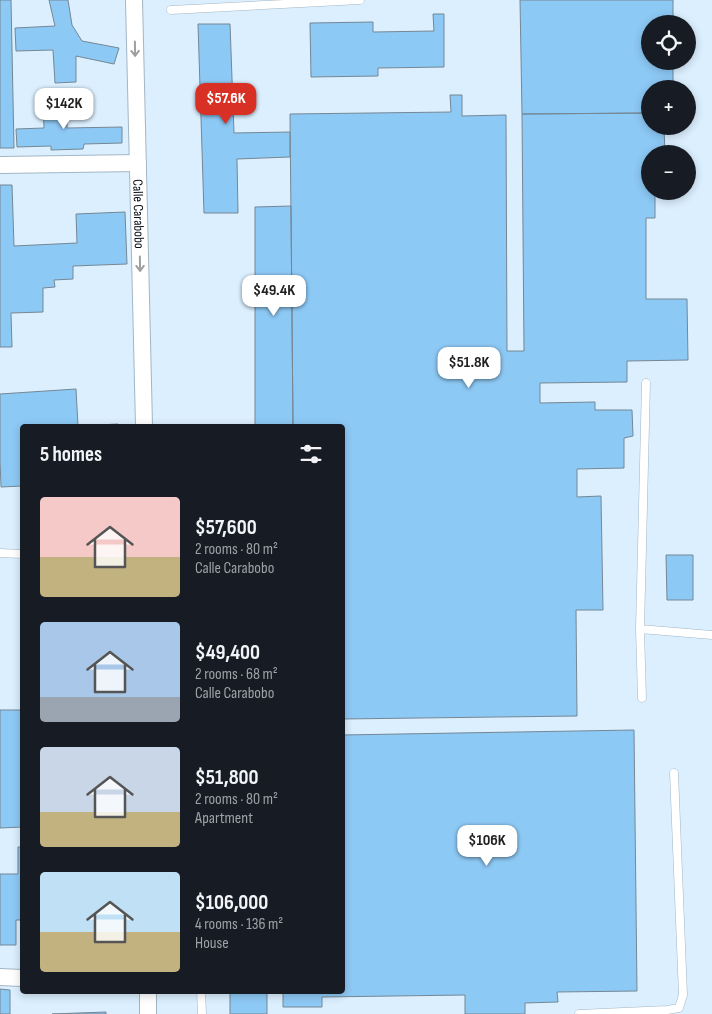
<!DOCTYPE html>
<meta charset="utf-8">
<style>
body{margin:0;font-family:"Sofia Sans Condensed",sans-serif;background:#20242c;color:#f1f3f6;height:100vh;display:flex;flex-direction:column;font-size:19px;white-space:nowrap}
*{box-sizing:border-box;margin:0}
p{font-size:16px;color:#9ea1a6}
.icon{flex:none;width:28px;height:28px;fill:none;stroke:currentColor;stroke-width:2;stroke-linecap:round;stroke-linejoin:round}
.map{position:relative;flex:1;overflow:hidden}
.sheet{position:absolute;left:20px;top:424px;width:325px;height:570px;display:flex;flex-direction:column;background:#171b24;border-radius:5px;box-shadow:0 2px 8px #0003}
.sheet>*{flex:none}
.controls{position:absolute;left:641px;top:15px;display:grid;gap:10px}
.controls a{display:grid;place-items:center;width:55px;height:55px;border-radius:50%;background:#171b24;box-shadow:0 2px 8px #0003;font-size:25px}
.price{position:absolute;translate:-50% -42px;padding:0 11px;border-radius:10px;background:#fff;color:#222;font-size:16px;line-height:32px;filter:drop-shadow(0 1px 2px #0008)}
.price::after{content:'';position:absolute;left:50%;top:30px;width:15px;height:11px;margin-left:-8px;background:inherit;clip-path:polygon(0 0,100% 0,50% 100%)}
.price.current{background:#d93025;color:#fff}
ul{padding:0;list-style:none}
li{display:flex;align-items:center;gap:15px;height:125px;padding:0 20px}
li span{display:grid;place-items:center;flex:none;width:140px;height:100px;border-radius:5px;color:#555}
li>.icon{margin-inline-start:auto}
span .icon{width:60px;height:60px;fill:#fffc;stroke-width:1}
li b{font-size:21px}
h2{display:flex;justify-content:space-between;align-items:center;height:60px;padding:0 20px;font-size:21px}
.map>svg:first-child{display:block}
.building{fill:#8dc9f5;stroke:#758795}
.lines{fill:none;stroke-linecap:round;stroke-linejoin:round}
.lane-casing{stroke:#a3b6c4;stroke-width:9}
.street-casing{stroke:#a3b6c4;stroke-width:18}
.lane{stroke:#fff;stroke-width:8}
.street{stroke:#fff;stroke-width:16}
.oneway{stroke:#9d9fa1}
.labels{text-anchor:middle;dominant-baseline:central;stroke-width:4.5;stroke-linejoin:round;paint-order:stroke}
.street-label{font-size:14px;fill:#090f14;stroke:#fff}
</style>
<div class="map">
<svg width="712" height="1014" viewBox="0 0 712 1014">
<rect width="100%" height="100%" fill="#dbeffe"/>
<path class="building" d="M0,0H11L14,148H0Z
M49,0H68L72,25L82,41L119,48L114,64L76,56V82L55,83L53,50L16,51L15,28L55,26Z
M520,0H673V24H650V61H673V89H650V113L522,114Z
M433,14H444V67L378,68V76L311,77L310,23L373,22V32L434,31Z
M198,24H230L234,133L290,132V157L237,159L238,213H204Z
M450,95H462V116L506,115L507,351H524L522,114L650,113V126L664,127L665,154H650V191H655V218H646V299H687L688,360L627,361V382L540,383V403L595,402V410H632L633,436L624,438V468L577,469V497L601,496L603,610H576L577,716L342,719V426H293L290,114L451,112Z
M70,96L71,117L67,119V128L122,127V143L84,144L83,149L51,150V146L17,147L16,129L44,128L43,97Z
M0,185H12L14,246L77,243L76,214L125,212L127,264L73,266V279L54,280L55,287L43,288V312L11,313L12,347H0Z
M291,206L293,426H255V207Z
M76,389L78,426L118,424L119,426H22V486L1,487L0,460V394Z
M666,555H693V600H667Z
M0,710H22V827L0,828Z
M634,730L637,991L557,992L558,1002L525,1003V1014H465V995L322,997V1007H283V991H342V735Z
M18,847H22V920H16V945H0V874H18Z
M0,989L10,990V1014H0Z
M230,991H267V1014H230Z
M106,1012V1014H52Z"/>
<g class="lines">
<g class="lane-casing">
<path id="lane" d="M171,10L360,0
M646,383L640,629L712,635
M0,553L22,554
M640,629L642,698
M201,991L202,1014
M579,1014L667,1010L679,1008L683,995L674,773"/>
</g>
<g class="street-casing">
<g id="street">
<path id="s1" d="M134,0L144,426"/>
<path d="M0,165L138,163"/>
<path d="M0,977L22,978"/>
<path d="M148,991V1014"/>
</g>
</g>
<use href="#lane" class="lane"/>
<use href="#street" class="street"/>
</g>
<defs><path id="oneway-shaft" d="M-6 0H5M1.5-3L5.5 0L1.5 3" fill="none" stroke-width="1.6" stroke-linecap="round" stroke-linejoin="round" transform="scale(1.25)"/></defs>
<g class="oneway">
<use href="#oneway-shaft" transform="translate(135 49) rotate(89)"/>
<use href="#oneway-shaft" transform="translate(140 264) rotate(89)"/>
</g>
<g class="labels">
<g class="street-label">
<text stroke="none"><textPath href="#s1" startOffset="214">Calle Carabobo</textPath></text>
</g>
</g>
</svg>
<div class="controls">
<a><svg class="icon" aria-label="locate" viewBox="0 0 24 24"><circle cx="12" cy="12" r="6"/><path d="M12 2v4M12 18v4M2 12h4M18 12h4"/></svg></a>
<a>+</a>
<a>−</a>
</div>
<b class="price current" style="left:226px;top:125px">$57.6K</b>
<b class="price" style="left:64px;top:130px">$142K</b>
<b class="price" style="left:274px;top:317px">$49.4K</b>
<b class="price" style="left:469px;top:389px">$51.8K</b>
<b class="price" style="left:487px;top:867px">$106K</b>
<section class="sheet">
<h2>5 homes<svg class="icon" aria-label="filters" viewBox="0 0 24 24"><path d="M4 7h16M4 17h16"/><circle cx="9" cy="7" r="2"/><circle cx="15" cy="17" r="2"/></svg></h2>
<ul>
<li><span style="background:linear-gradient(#f6c9c9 60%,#c2b280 0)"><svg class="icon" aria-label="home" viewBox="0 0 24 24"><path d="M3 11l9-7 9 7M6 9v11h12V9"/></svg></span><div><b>$57,600</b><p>2 rooms · 80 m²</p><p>Calle Carabobo</p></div></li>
<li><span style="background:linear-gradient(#a9c7e8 75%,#9aa5b1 0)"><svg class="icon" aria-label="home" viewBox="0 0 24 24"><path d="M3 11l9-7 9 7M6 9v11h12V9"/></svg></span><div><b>$49,400</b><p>2 rooms · 68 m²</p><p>Calle Carabobo</p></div></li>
<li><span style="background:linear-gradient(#c9d6e8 65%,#c2b280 0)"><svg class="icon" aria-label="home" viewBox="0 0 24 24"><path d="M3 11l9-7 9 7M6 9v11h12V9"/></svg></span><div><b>$51,800</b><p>2 rooms · 80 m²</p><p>Apartment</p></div></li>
<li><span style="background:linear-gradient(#bfe0f5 60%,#c2b280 0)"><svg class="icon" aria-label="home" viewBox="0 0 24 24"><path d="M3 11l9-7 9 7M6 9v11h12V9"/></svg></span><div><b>$106,000</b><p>4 rooms · 136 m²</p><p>House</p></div></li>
</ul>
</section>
</div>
